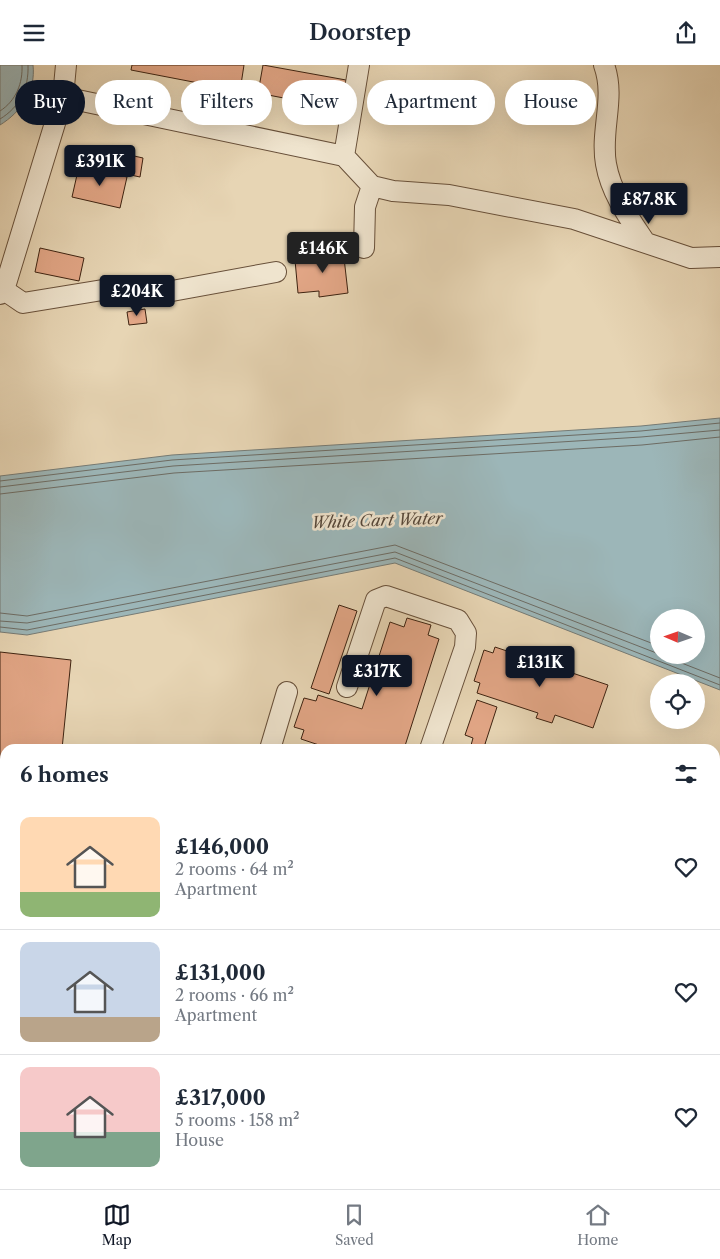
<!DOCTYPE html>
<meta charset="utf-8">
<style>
body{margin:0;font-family:"Libre Caslon Text",serif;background:#f2f2f3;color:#1f2937;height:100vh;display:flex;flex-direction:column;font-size:19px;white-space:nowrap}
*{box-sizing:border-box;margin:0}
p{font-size:16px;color:#747a83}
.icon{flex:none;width:28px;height:28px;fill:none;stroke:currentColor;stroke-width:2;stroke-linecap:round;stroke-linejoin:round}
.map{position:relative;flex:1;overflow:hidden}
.drawer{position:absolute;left:0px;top:679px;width:720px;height:446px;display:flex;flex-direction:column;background:#fff;border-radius:15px 15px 0 0;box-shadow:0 5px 20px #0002}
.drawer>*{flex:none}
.guide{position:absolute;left:15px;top:15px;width:690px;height:45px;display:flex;gap:10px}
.needle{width:32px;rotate:272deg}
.tools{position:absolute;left:650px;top:544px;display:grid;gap:10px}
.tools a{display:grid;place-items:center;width:55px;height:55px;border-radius:50%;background:#fff;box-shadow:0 5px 20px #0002;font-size:25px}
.price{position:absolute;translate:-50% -42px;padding:0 11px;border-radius:5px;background:#111827;color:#fff;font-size:16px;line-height:32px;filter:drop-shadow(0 1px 2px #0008)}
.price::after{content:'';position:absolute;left:50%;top:30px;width:15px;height:11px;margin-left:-8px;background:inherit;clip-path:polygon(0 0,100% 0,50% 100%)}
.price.current{background:#222;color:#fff}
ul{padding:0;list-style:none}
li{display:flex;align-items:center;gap:15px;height:125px;padding:0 20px}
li+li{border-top:1px solid #e0e1e3}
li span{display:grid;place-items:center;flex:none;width:140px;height:100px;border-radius:10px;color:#555}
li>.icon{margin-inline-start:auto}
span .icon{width:60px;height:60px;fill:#fffc;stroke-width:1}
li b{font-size:21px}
h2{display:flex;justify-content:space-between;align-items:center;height:60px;padding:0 20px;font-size:21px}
.tag{padding:0 18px;border-radius:22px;background:#fff;box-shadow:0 5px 20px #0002;font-size:18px;line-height:45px}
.tag.current{background:#111827;color:#fff}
header{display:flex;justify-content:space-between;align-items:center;height:65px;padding:0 20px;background:#fff;font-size:22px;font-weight:600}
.tabs{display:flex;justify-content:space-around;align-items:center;height:70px;border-top:1px solid #e0e1e3;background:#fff;font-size:14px;color:#747a83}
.tabs a{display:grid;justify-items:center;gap:2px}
.tabs .current{color:#111827}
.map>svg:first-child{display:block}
.water{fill:#9cb6b8;stroke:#767b75;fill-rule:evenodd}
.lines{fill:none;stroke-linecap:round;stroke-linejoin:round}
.shore{stroke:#6d6c64;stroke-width:1}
.building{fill:#e2a686;stroke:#3e2311}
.minor-casing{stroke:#68503a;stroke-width:22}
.path{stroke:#3e2311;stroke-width:3;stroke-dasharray:1 2.5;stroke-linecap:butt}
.minor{stroke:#efe4ce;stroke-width:20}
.labels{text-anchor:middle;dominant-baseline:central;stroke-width:5;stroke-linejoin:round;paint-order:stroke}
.water-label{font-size:16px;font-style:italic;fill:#56483b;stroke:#efe4ce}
</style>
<header><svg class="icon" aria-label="menu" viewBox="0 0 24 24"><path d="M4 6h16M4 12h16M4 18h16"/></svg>Doorstep<svg class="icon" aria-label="share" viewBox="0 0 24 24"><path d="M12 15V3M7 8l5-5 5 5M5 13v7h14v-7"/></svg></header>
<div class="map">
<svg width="720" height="1124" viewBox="0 0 720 1124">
<rect width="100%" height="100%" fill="#e7d5b4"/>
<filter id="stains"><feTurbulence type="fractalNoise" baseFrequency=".004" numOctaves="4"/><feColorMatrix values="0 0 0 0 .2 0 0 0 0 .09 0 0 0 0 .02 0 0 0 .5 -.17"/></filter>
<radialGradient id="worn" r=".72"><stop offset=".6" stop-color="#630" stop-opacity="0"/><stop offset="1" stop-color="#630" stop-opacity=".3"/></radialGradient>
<path class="water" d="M0,0H33C36,26 21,47 0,60Z
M720,353V625L395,498L27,570L0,567V411L172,390L641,361ZM659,552H696V590H659Z"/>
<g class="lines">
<path class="shore" d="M0,46C16,36 23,18 22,0
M0,54C20,42 29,23 28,0
M0,416L172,395L641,366L720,358
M0,422L173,401L641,372L720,365
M0,429L174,408L642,380L720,372
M0,548L27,551L395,480L659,581
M0,556L27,558L395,487L659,589
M0,562L27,565L395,493L720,620
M661,590L720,613"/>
</g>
<path class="building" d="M132,0H244L240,26L131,5Z
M263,0L346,15L340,44L258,28Z
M112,86L143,93L140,112L108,105Z
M79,101L127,112L120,143L72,132Z
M40,183L84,193L79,216L35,207Z
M343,184L348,228L319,232V226L298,228L295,195L315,193L314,187Z
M145,244L147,258L129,260L127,247Z
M339,540L357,546L329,629L311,623Z
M407,553L431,560L428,570L439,574L404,684H331L301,674L304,665L294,662L304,633L316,636L318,630L362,644L390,557L404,562Z
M495,582L608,620L593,663L555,650L552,658L536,653L538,648L477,628L480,618L474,616L484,585L493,588Z
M0,587L71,595L62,684H5V791L0,790Z
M477,635L497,642L485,679L500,684H470L473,673L465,670Z
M718,1087L720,1088V1118L715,1117V1097Z"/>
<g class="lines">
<g class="minor-casing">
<path id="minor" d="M604,0C616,33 600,65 606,99C611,128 629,153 645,177
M63,32L344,91L372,121L393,126L449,130L574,154L691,193L720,192
M344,91L359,0
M364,183L365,142L372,121
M4,225L23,238L121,222L150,230L276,207
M0,229L4,225L63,32L66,0
M347,622L376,535L386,531L458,555L466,568L465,582L430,684
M270,684L287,627
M0,829L5,830
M715,889L720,891
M715,1015L720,1017
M129,1120L137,1124
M273,1124L275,1120"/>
</g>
<path class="path" d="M580,1124L581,1120"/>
<use href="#minor" class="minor"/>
</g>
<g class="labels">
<g class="water-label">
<text transform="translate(377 455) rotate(-2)">White Cart Water</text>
</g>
</g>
<rect width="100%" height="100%" filter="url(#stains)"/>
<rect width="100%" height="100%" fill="url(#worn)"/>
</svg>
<div class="tools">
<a><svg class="needle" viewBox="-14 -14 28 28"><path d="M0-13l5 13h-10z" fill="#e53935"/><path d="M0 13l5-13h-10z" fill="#747a83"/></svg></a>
<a><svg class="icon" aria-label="locate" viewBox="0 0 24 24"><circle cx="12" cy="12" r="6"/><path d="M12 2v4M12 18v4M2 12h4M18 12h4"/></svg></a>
</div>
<b class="price" style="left:100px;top:122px">£391K</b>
<b class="price" style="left:649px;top:160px">£87.8K</b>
<b class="price current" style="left:323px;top:209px">£146K</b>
<b class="price" style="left:137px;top:252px">£204K</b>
<b class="price" style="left:540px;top:623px">£131K</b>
<b class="price" style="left:377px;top:632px">£317K</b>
<div class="guide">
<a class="tag current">Buy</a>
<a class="tag">Rent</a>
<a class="tag">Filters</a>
<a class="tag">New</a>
<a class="tag">Apartment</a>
<a class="tag">House</a>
</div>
<section class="drawer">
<h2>6 homes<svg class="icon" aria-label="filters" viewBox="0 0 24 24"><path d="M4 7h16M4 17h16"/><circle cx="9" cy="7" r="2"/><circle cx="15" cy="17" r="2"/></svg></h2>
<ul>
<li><span style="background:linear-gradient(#ffd9b3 75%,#8fb573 0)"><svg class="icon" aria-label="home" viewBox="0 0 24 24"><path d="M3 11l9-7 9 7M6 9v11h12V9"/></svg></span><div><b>£146,000</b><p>2 rooms · 64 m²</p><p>Apartment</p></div><svg class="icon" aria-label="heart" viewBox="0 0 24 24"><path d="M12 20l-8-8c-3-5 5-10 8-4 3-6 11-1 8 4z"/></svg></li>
<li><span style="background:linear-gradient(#c9d6e8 75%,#b9a48a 0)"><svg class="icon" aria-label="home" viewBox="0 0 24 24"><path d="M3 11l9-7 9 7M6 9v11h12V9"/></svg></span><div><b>£131,000</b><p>2 rooms · 66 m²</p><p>Apartment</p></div><svg class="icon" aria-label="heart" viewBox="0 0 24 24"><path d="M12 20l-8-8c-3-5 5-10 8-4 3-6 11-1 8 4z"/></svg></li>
<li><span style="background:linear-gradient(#f6c9c9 65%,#7fa58c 0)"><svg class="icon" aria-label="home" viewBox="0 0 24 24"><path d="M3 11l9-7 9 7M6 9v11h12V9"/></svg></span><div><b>£317,000</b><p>5 rooms · 158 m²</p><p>House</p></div><svg class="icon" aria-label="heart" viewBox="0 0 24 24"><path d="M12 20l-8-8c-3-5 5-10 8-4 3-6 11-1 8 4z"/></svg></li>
</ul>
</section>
</div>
<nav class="tabs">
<a class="current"><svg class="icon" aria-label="map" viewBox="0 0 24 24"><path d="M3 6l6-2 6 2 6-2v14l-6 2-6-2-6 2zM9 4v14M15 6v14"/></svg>Map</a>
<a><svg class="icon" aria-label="saved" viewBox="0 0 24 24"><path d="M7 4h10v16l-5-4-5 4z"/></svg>Saved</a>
<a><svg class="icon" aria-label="home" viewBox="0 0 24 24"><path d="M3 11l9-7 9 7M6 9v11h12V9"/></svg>Home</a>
</nav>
